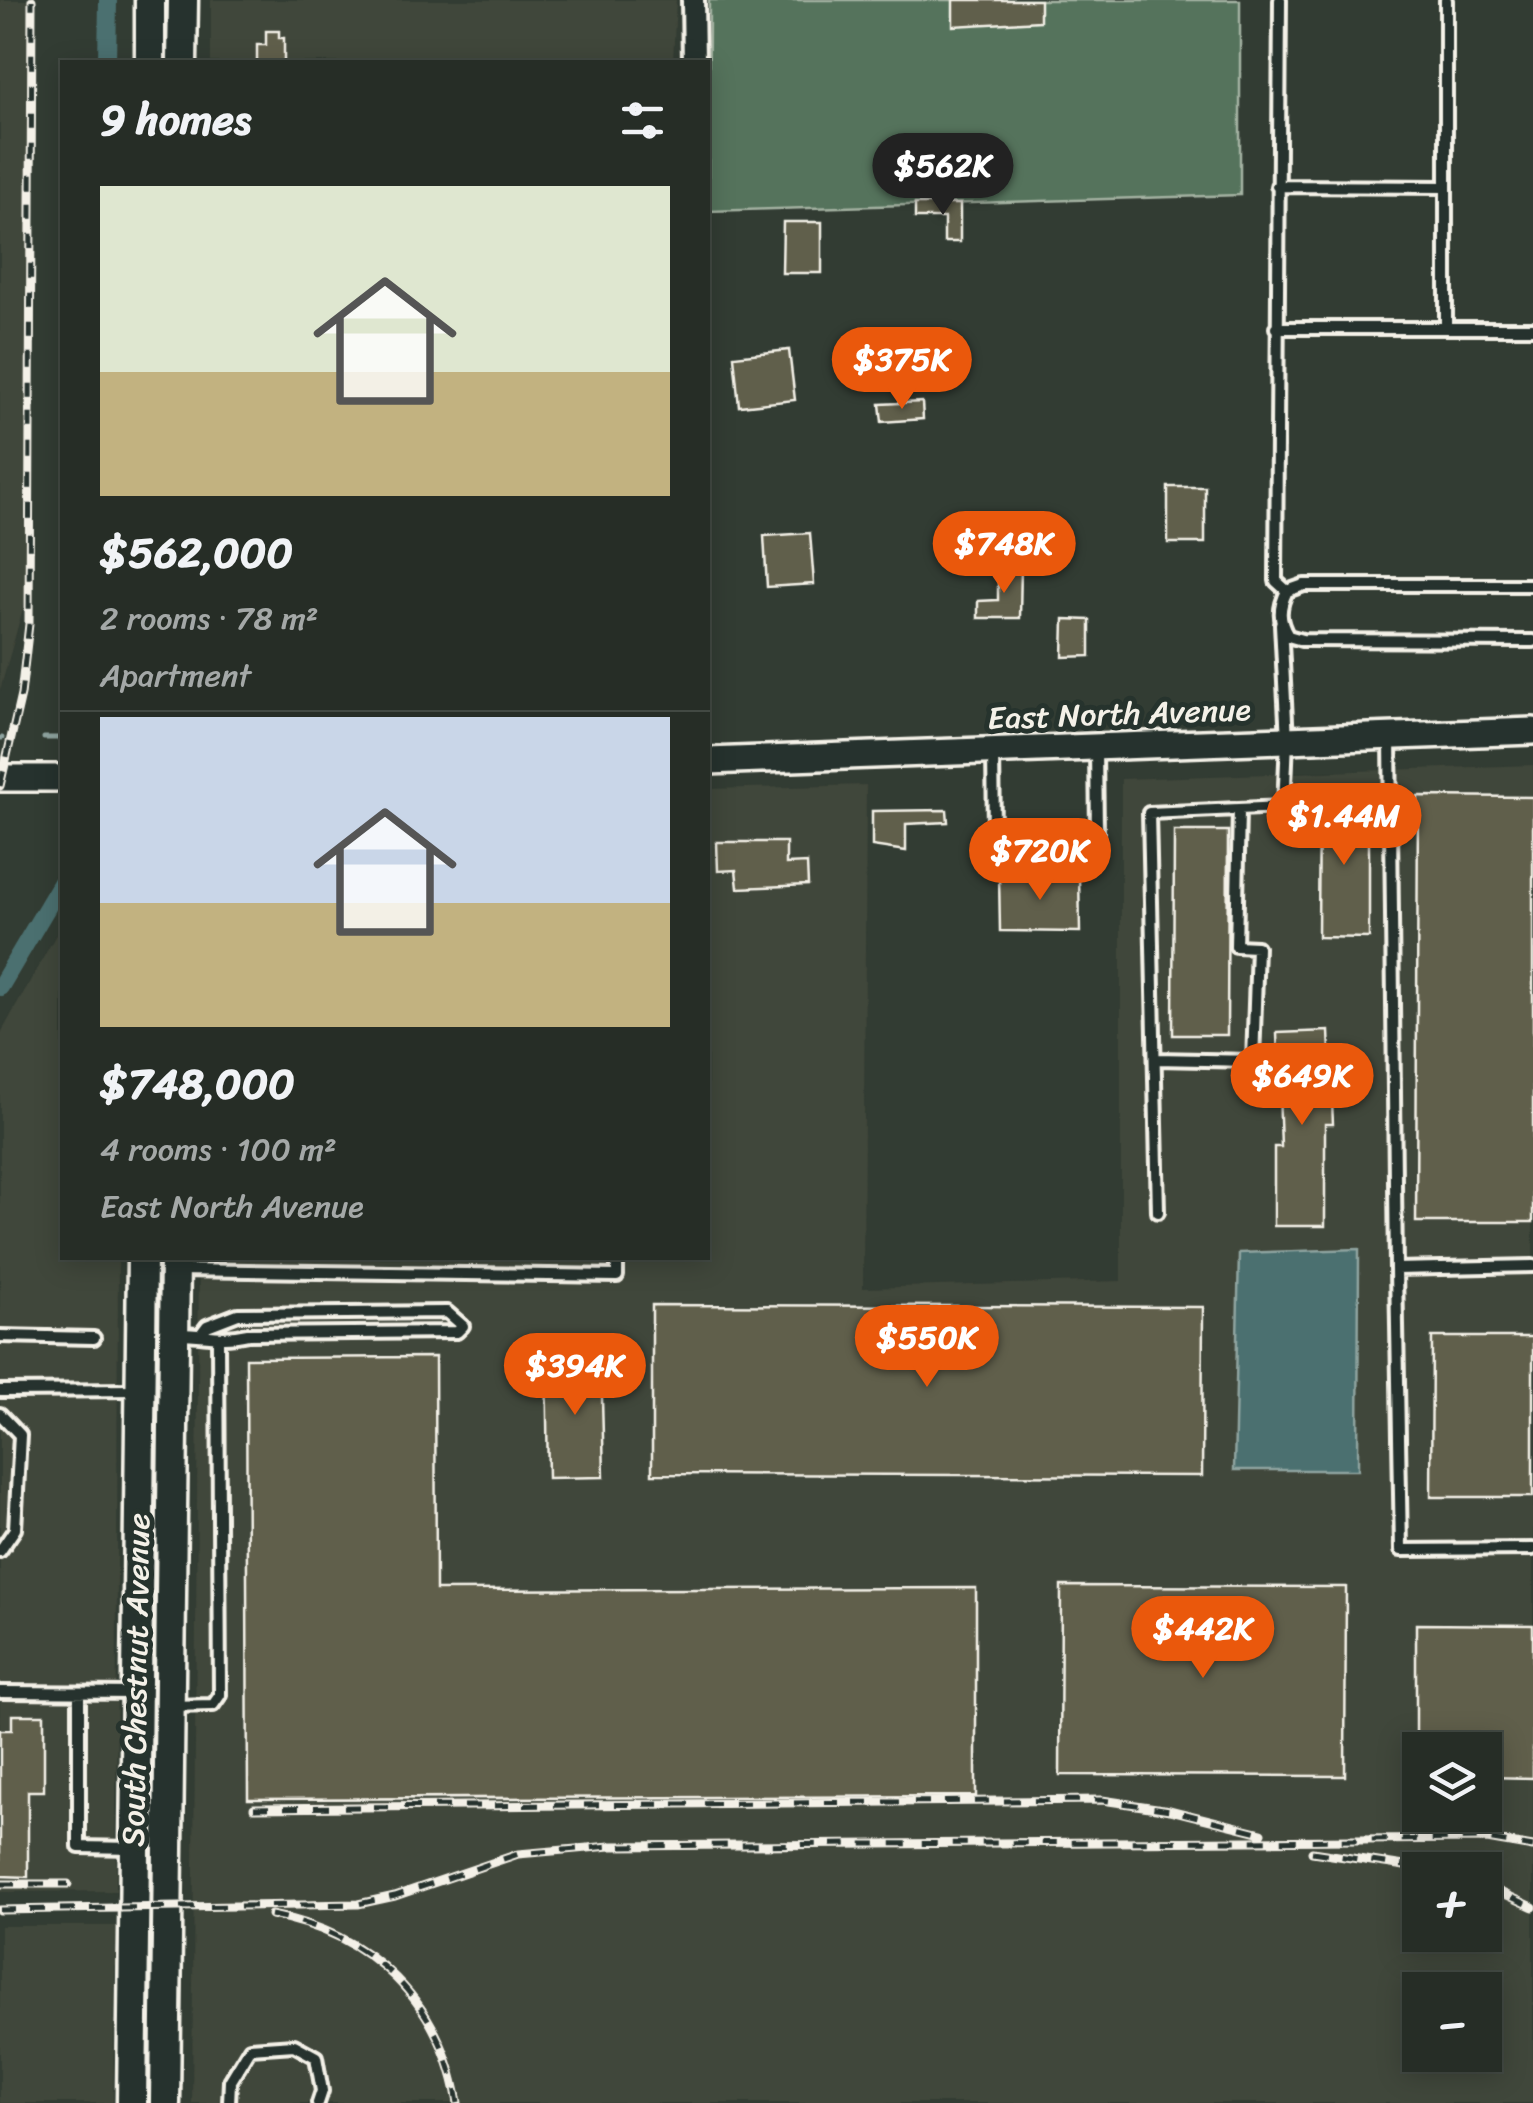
<!DOCTYPE html>
<meta charset="utf-8">
<style>
body{margin:0;font-family:Sriracha,sans-serif;background:#323932;color:#f1f3f6;height:100vh;display:flex;flex-direction:column;font-size:38px;white-space:nowrap}
*{box-sizing:border-box;margin:0}
p{font-size:32px;color:#a4a8a7}
.icon{flex:none;width:55px;height:55px;fill:none;stroke:currentColor;stroke-width:2;stroke-linecap:round;stroke-linejoin:round}
.map{position:relative;flex:1;overflow:hidden}
.sheet{position:absolute;left:60px;top:60px;width:650px;height:1200px;display:flex;flex-direction:column;background:#262d26;border-radius:0px;box-shadow:0 5px 25px #0003,0 0 0 2px #424943}
.sheet>*{flex:none}
.buttons{position:absolute;left:1402px;top:1732px;display:grid;gap:20px}
.buttons a{display:grid;place-items:center;width:100px;height:100px;border-radius:0px;background:#262d26;box-shadow:0 5px 25px #0003,0 0 0 2px #424943;font-size:50px}
.price{position:absolute;translate:-50% -85px;padding:0 22px;border-radius:35px;background:#ea580c;color:#fff;font-size:32px;line-height:65px;filter:drop-shadow(0 2px 5px #0008)}
.price::after{content:'';position:absolute;left:50%;top:60px;width:30px;height:22px;margin-left:-15px;background:inherit;clip-path:polygon(0 0,100% 0,50% 100%)}
.price.on{background:#222;color:#fff}
ul{padding:0;list-style:none}
li{display:grid;align-content:center;gap:20px;height:530px;padding:0 40px}
li+li{border-top:2px solid #424943}
li span{display:grid;place-items:center;height:310px;border-radius:0px;color:#555}
li>.icon{margin-inline-start:auto}
span .icon{width:180px;height:180px;fill:#fffc;stroke-width:1}
li b{font-size:42px}
h2{display:flex;justify-content:space-between;align-items:center;height:120px;padding:0 40px;font-size:42px}
.map>svg:first-child{display:block}
.built{fill:#40463a;fill-rule:evenodd}
.green{fill:#55735c;stroke:#a4b2a2;stroke-width:2.5}
.water{fill:#4b7070;stroke:#8fa4a0;stroke-width:2.5}
.lines{fill:none;stroke-linecap:round;stroke-linejoin:round}
.stream{stroke:#8fa4a0;stroke-width:5}
.canal{stroke:#4b7070;stroke-width:18}
.building{fill:#605f4b;stroke:#f4f1e8;stroke-width:2.5}
.service-casing{stroke:#f4f1e8;stroke-width:18}
.minor-casing{stroke:#f4f1e8;stroke-width:28}
.tertiary-casing{stroke:#f4f1e8;stroke-width:32}
.secondary-casing{stroke:#f4f1e8;stroke-width:35}
.service{stroke:#26332d;stroke-width:10}
.minor{stroke:#26332d;stroke-width:20}
.tertiary{stroke:#26332d;stroke-width:25}
.secondary{stroke:#26332d;stroke-width:28}
.rail-casing{stroke:#f4f1e8;stroke-width:9}
.rail{stroke:#26332d;stroke-width:5;stroke-dasharray:15;stroke-linecap:butt}
.labels{text-anchor:middle;dominant-baseline:central;stroke-width:10;stroke-linejoin:round;paint-order:stroke}
.street-label{font-size:32px;fill:#f4f1e8;stroke:#26332d}
</style>
<div class="map">
<svg width="1533" height="2103" viewBox="0 0 1533 2103">
<rect width="100%" height="100%" fill="#323c33"/>
<filter id="ink" filterUnits="userSpaceOnUse"><feTurbulence type="fractalNoise" baseFrequency=".01" numOctaves="2"/><feDisplacementMap in="SourceGraphic" scale="20" xChannelSelector="R" yChannelSelector="G"/><feConvolveMatrix kernelMatrix="1 2 1 2 8 2 1 2 1" color-interpolation-filters="sRGB"/></filter>
<g filter="url(#ink)">
<path class="built" d="M0,0H28L25,601L0,690Z
M211,0H676L673,62H211Z
M1533,765V2103H192L199,1258H708V789L866,785L863,1288L1121,1281V779ZM1420,1750H1485V1815H1420ZM1420,1870H1485V1935H1420ZM1420,1990H1485V2055H1420Z
M62,924V1258H118L116,1891L0,1892V1035Z
M0,1926H116L113,2103H0Z"/>
<path class="green" d="M709,0H1240V195L708,211Z"/>
<path class="water" d="M1359,1249L1358,1470H1234L1239,1253Z"/>
<g class="lines">
<path class="stream" d="M0,738H2
M44,738H62"/>
<path class="canal" d="M107,62L108,0
M0,987L62,882"/>
</g>
<path class="building" d="M953,0H1040V21L953,26Z
M266,31H279V38H284V62H257V45H266Z
M915,204H960V242H944V218H915Z
M783,222H822V273H782Z
M789,350L795,400L739,406L734,356Z
M922,402L923,419L882,422L880,404Z
M1168,487H1205V543H1168Z
M810,533L814,584L767,587L764,536Z
M998,566H1021L1020,618H978V601L998,600Z
M1064,619L1090,620V656L1063,657Z
M1418,796L1533,797V1222H1416Z
M1319,798H1369V938L1318,937Z
M947,810L948,822L906,824V851L872,846V811Z
M1174,831H1228L1227,1035H1173Z
M717,842H786V864L807,863L808,885L738,888L736,870L718,871Z
M999,874H1079L1080,932L1000,931Z
M1329,1031L1333,1124H1325V1226H1274V1147H1281L1277,1033Z
M652,1305L1203,1307L1202,1476L652,1474Z
M1432,1337H1533V1497H1431Z
M435,1357L436,1590L976,1588V1796L248,1799L246,1358Z
M601,1357L604,1477L548,1478L546,1358Z
M1061,1586L1346,1587L1345,1776L1060,1775Z
M1416,1624L1533,1625V1778L1485,1777V1750H1416Z
M12,1715H44V1791H28V1877L0,1876V1730H12Z"/>
<g class="lines">
<g class="service-casing">
<path id="service" d="M1280,0L1276,581L1287,591
M1446,0V328
M1277,186L1446,187
M1276,328H1533
M1533,585H1304L1287,591C1279,607 1278,620 1288,636L1302,640L1533,641
M1390,737L1396,1269L1533,1266
M993,751L994,832H1097L1096,748
M1156,1059L1253,1061L1257,947L1236,946L1239,810
M1158,1212L1149,813L1284,807L1287,740L1281,624
M1396,1269L1401,1550L1533,1549
M176,1270L617,1276V1258
M175,1334C206,1333 216,1341 248,1334L457,1332L463,1326L447,1312L238,1314L207,1326L201,1334
M0,1336L94,1338
M0,1391L140,1390
M0,1414L20,1435L15,1529L0,1551
M0,1692L137,1693
M79,1693V1847L134,1848
M171,1706L213,1705L220,1695L218,1341
M229,2103L230,2081L250,2048L294,2045L316,2057L322,2091L318,2103"/>
</g>
<g class="minor-casing">
<path id="minor" d="M693,0L694,62"/>
</g>
<g class="tertiary-casing">
<path id="tertiary" d="M708,761L1533,731
M0,778H62"/>
</g>
<g class="secondary-casing">
<path id="secondary" d="M150,62V0
M182,62L183,0
M132,2103L142,1258
M165,2103L175,1258"/>
</g>
<use href="#service" class="service"/>
<use href="#minor" class="minor"/>
<use href="#tertiary" class="tertiary"/>
<use href="#secondary" class="secondary"/>
<g class="rail-casing">
<path id="rail" d="M0,786L21,695L29,624L32,0
M254,1808L1102,1800L1170,1810L1262,1833
M1312,1852L1431,1870
M0,1884H68
M1485,1885L1533,1907
M0,1910L358,1904L395,1896L518,1854L611,1846L1487,1839L1533,1847
M271,1915C371,1933 441,2002 458,2103"/>
</g>
<use href="#rail" class="rail"/>
</g>
</g>
<g class="labels">
<g class="street-label">
<text transform="translate(1119 714) rotate(-2)">East North Avenue</text>
<text transform="translate(136 1680) rotate(-89)">South Chestnut Avenue</text>
</g>
</g>
</svg>
<div class="buttons">
<a><svg class="icon" aria-label="layers" viewBox="0 0 24 24"><path d="M12 4l9 5-9 5-9-5zM3 14l9 5 9-5"/></svg></a>
<a>+</a>
<a>−</a>
</div>
<b class="price on" style="left:943px;top:218px">$562K</b>
<b class="price" style="left:902px;top:412px">$375K</b>
<b class="price" style="left:1004px;top:596px">$748K</b>
<b class="price" style="left:1344px;top:868px">$1.44M</b>
<b class="price" style="left:1040px;top:903px">$720K</b>
<b class="price" style="left:1302px;top:1128px">$649K</b>
<b class="price" style="left:927px;top:1390px">$550K</b>
<b class="price" style="left:575px;top:1418px">$394K</b>
<b class="price" style="left:1203px;top:1681px">$442K</b>
<section class="sheet">
<h2>9 homes<svg class="icon" aria-label="filters" viewBox="0 0 24 24"><path d="M4 7h16M4 17h16"/><circle cx="9" cy="7" r="2"/><circle cx="15" cy="17" r="2"/></svg></h2>
<ul>
<li><span style="background:linear-gradient(#dfe7d0 60%,#c2b280 0)"><svg class="icon" aria-label="home" viewBox="0 0 24 24"><path d="M3 11l9-7 9 7M6 9v11h12V9"/></svg></span><div><b>$562,000</b><p>2 rooms · 78 m²</p><p>Apartment</p></div></li>
<li><span style="background:linear-gradient(#c9d6e8 60%,#c2b280 0)"><svg class="icon" aria-label="home" viewBox="0 0 24 24"><path d="M3 11l9-7 9 7M6 9v11h12V9"/></svg></span><div><b>$748,000</b><p>4 rooms · 100 m²</p><p>East North Avenue</p></div></li>
</ul>
</section>
</div>
